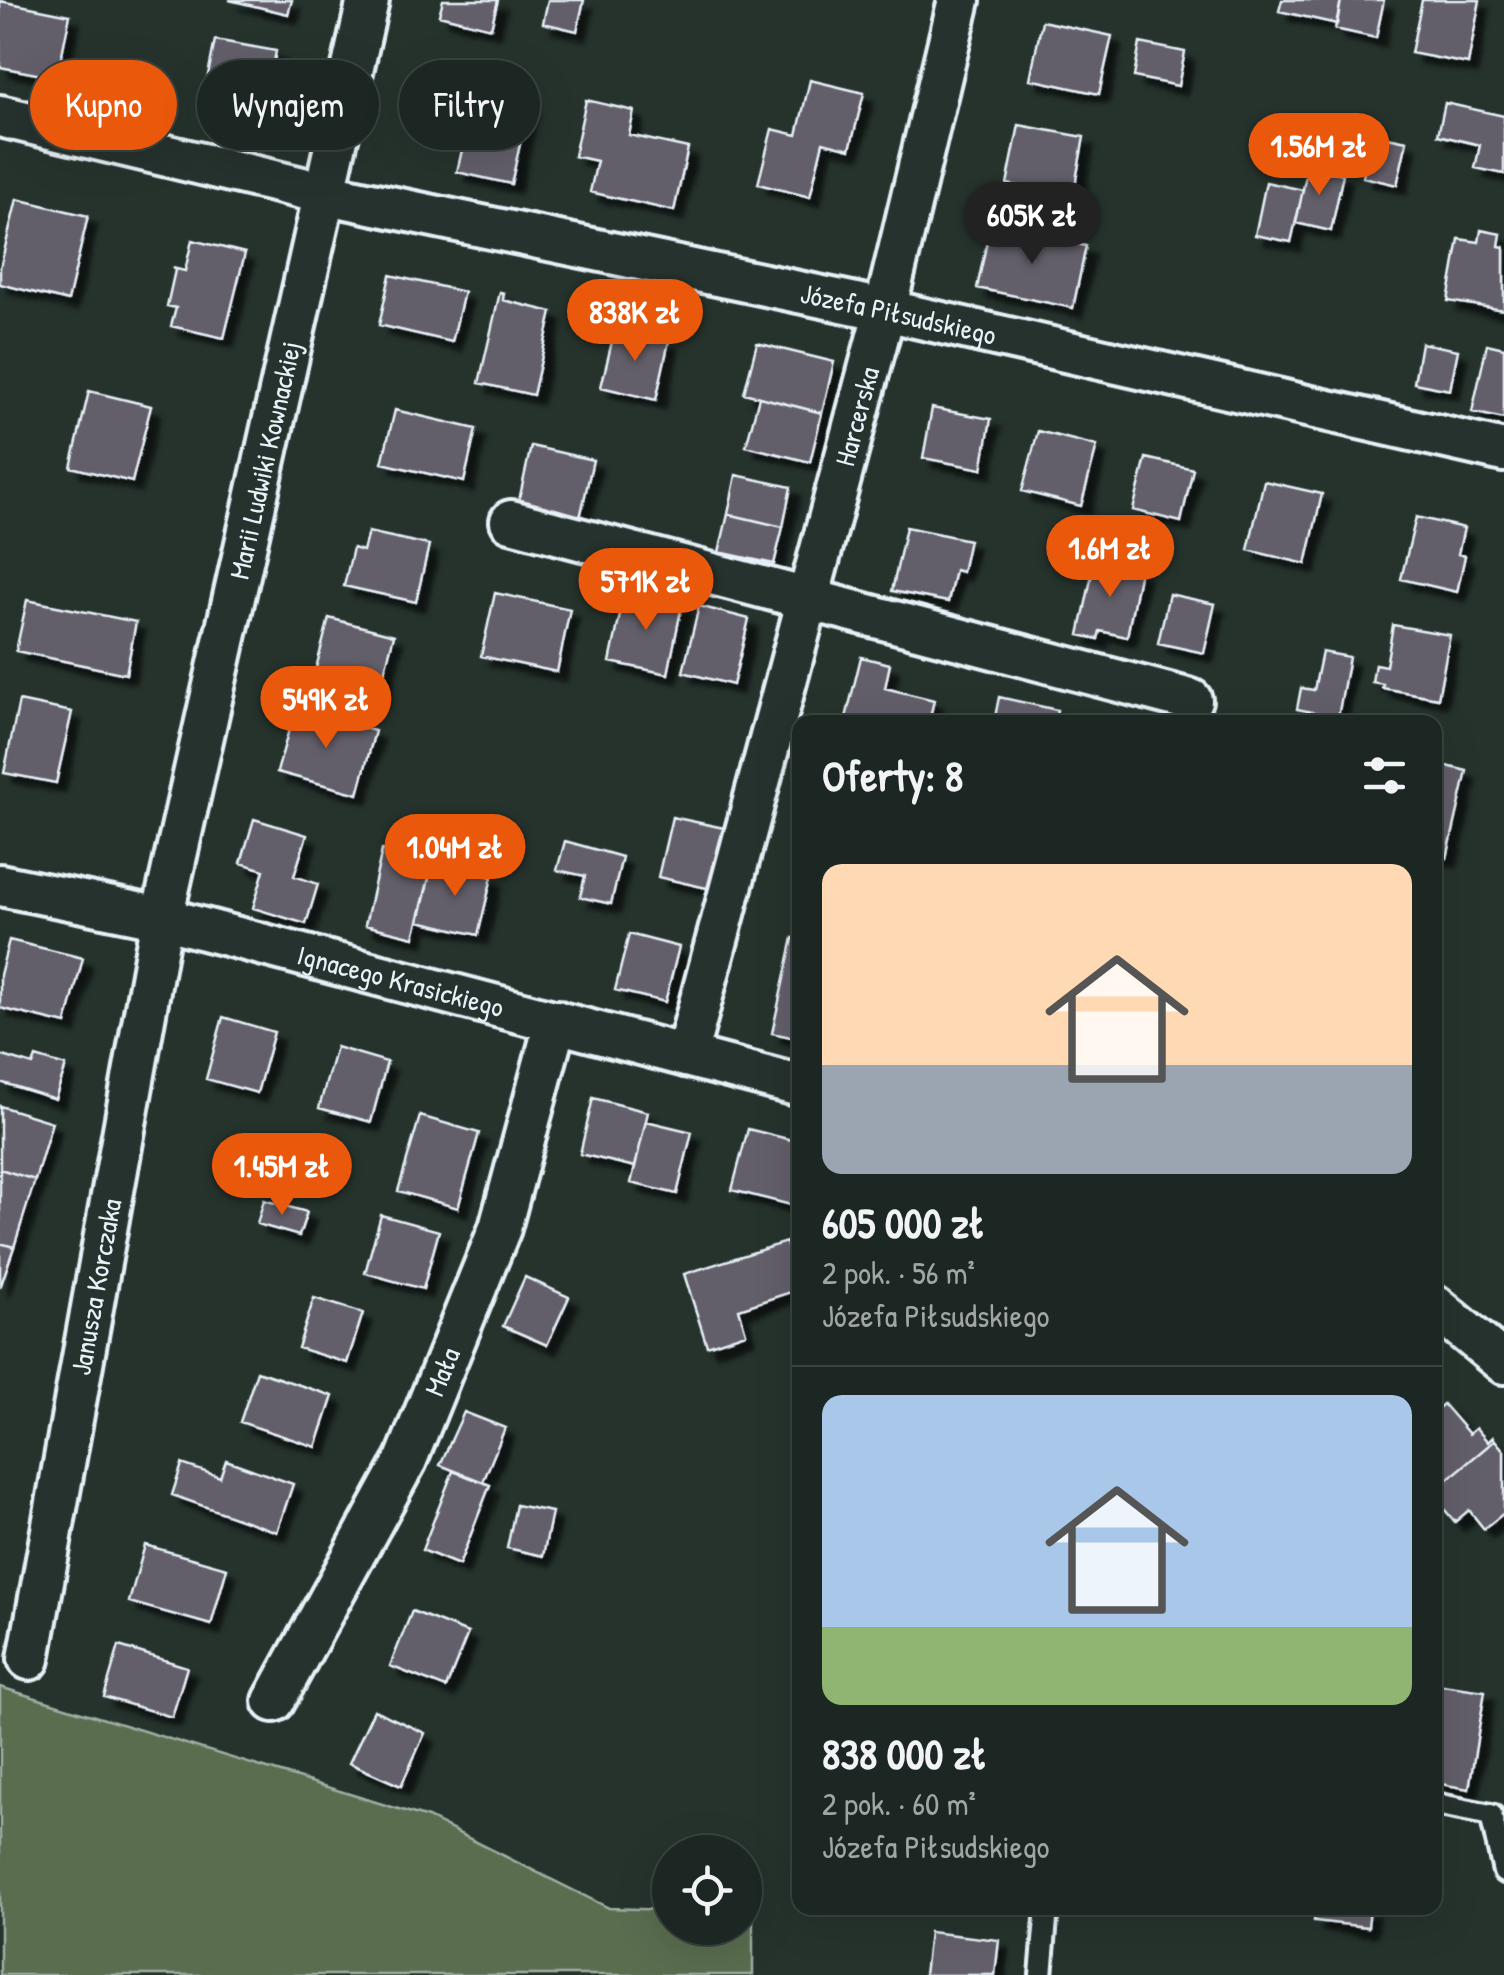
<!DOCTYPE html>
<html lang="pl">
<meta charset="utf-8">
<style>
body{margin:0;font-family:"Patrick Hand",sans-serif;background:#252e2a;color:#f1f3f6;height:100vh;display:flex;flex-direction:column;font-size:38px;white-space:nowrap}
*{box-sizing:border-box;margin:0}
p{font-size:32px;color:#a0a5a5}
.icon{flex:none;width:55px;height:55px;fill:none;stroke:currentColor;stroke-width:2;stroke-linecap:round;stroke-linejoin:round}
.map{position:relative;flex:1;overflow:hidden}
.drawer{position:absolute;left:792px;top:715px;width:650px;height:1200px;display:flex;flex-direction:column;background:#1c2622;border-radius:20px;box-shadow:0 10px 40px #0002,0 0 0 2px #3a4340}
.drawer>*{flex:none}
.hud{position:absolute;left:30px;top:60px;width:612px;height:90px;display:flex;gap:20px}
.controls{position:absolute;left:652px;top:1835px;display:grid;gap:20px}
.controls a{display:grid;place-items:center;width:110px;height:110px;border-radius:50%;background:#1c2622;box-shadow:0 10px 40px #0002,0 0 0 2px #3a4340;font-size:50px}
.price{position:absolute;translate:-50% -85px;padding:0 22px;border-radius:35px;background:#ea580c;color:#fff;font-size:32px;line-height:65px;filter:drop-shadow(0 2px 5px #0008)}
.price::after{content:'';position:absolute;left:50%;top:60px;width:30px;height:22px;margin-left:-15px;background:inherit;clip-path:polygon(0 0,100% 0,50% 100%)}
.price.on{background:#222;color:#fff}
ul{padding:0;list-style:none}
li{display:grid;align-content:center;gap:20px;height:530px;padding:0 30px}
li+li{border-top:2px solid #3a4340}
li span{display:grid;place-items:center;height:310px;border-radius:20px;color:#555}
li>.icon{margin-inline-start:auto}
span .icon{width:180px;height:180px;fill:#fffc;stroke-width:1}
li b{font-size:42px}
h2{display:flex;justify-content:space-between;align-items:center;height:120px;padding:0 30px;font-size:42px}
.pill{padding:0 35px;border-radius:45px;background:#1c2622;box-shadow:0 10px 40px #0002,0 0 0 2px #3a4340;font-size:35px;line-height:90px}
.pill.on{background:#ea580c;color:#fff}
.map>svg:first-child{display:block}
.green{fill:#5a6d50;stroke:#a1afa4;stroke-width:2.5}
.building{fill:#635f6a;stroke:#e8f1f8;stroke-width:2.5;filter:url(#shadow)}
.lines{fill:none;stroke-linecap:round;stroke-linejoin:round}
.lane-casing{stroke:#e8f1f8;stroke-width:28}
.street-casing{stroke:#e8f1f8;stroke-width:48}
.lane{stroke:#26332d;stroke-width:20}
.street{stroke:#26332d;stroke-width:40}
.labels{text-anchor:middle;dominant-baseline:central;stroke-width:10;stroke-linejoin:round;paint-order:stroke}
.street-label{font-size:28px;fill:#e8f1f8;stroke:#26332d}
</style>
<div class="map">
<svg width="1504" height="1975" viewBox="0 0 1504 1975">
<defs>
<filter id="shadow"><feDropShadow dx="9" dy="9" stdDeviation="2.5" flood-color="#0009"/></filter>
</defs>
<rect width="100%" height="100%" fill="#26332d"/>
<filter id="ink" filterUnits="userSpaceOnUse"><feTurbulence type="fractalNoise" baseFrequency=".01" numOctaves="2"/><feDisplacementMap in="SourceGraphic" scale="20" xChannelSelector="R" yChannelSelector="G"/><feConvolveMatrix kernelMatrix="1 2 1 2 8 2 1 2 1" color-interpolation-filters="sRGB"/></filter>
<g filter="url(#ink)">
<path class="green" d="M0,1687L428,1818L609,1908L670,1910V1928H745V1913L753,1914V1975H0Z"/>
<path class="building" d="M229,0H292L288,14Z
M443,0H498L491,28L439,15Z
M548,0H584L577,31L543,23Z
M1282,0H1341L1337,24L1279,11Z
M1341,0H1384L1376,38L1335,29Z
M1422,0H1480L1468,64L1411,53Z
M0,1L70,15L57,78L0,67Z
M1042,21L1112,36L1099,94L1030,79Z
M215,40L276,51L262,127L200,115Z
M1140,43L1185,52L1178,86L1134,77Z
M810,80L864,93L850,149L823,142L810,197L758,184L772,129L797,135Z
M476,90L530,102L523,131L469,119Z
M586,100L634,111L629,135L688,148L674,211L590,192L597,161L574,156Z
M1445,103L1504,116V174L1475,168L1480,145L1438,135Z
M469,119L523,131L511,184L457,172Z
M1019,125L1084,137L1073,196L1007,184Z
M1373,134L1407,141L1397,185L1363,177Z
M1308,165L1343,174L1331,231L1296,223Z
M1266,182L1303,190L1291,242L1255,235Z
M17,199L88,216L68,301L0,284V268Z
M990,227L1086,246L1073,308L977,288Z
M1481,230L1501,234L1499,246L1504,247V310L1448,301L1459,239L1479,242Z
M192,240L245,253L224,338L171,326L176,308L167,306L175,270L172,268L185,271Z
M390,275L464,292L452,342L379,325Z
M500,292L504,293L503,300L552,312L533,395L479,383Z
M615,329L669,341L656,400L601,387Z
M757,343L834,362L822,413L744,393Z
M1421,343L1458,350L1450,390L1414,383Z
M1487,344L1504,348V419L1472,412Z
M89,391L151,406L132,482L71,467Z
M759,397L822,413L810,462L746,446Z
M932,408L991,419L982,469L923,458Z
M395,410L476,429L464,482L382,463Z
M1038,431L1097,446L1081,506L1022,491Z
M531,446L593,460L580,518L518,505Z
M1146,458L1193,469L1181,522L1133,510Z
M736,475L791,487L783,527L728,514Z
M1264,481L1322,494L1306,564L1248,550Z
M728,514L783,527L774,564L719,552Z
M1416,517L1464,528L1458,554L1465,556L1457,592L1401,579Z
M906,527L969,540L962,572L955,570L948,602L892,591Z
M368,532L429,545L416,602L344,586L353,548L363,551Z
M1095,560L1140,570L1127,637L1100,631L1098,639L1079,635Z
M625,591L682,605L668,674L610,662Z
M495,593L570,609L557,672L481,656Z
M1169,594L1215,604L1204,653L1158,643Z
M27,600L136,622L126,674L16,651Z
M699,606L749,619L733,685L683,672Z
M329,618L394,635L378,697L313,680Z
M1393,625L1450,635L1438,698L1382,688L1383,684L1372,682L1375,664L1386,666Z
M1322,652L1349,657L1338,717L1297,709L1301,688L1314,690Z
M861,657L890,664L885,688L934,700L929,722H845Z
M999,697L1057,710L1055,722H994Z
M19,701L72,712L56,783L4,773Z
M295,708L375,731L358,794L277,772Z
M1435,763L1467,771L1447,858L1435,855Z
M672,817L724,828L711,889L658,877Z
M254,819L307,835L294,876L318,884L306,924L253,908L264,870L241,863Z
M565,841L622,857L611,904L580,897L585,876L557,870Z
M382,850L433,862L414,937L365,925Z
M433,862L492,877L478,935L419,921Z
M629,934L679,947L665,1002L615,990Z
M793,938L800,940V1039L772,1033Z
M9,940L83,958L66,1024L0,1008V975Z
M223,1017L274,1032L257,1093L206,1079Z
M336,1047L387,1062L371,1122L319,1108Z
M0,1055L33,1065L36,1057L66,1066L55,1099L0,1082Z
M593,1098L648,1112L635,1167L580,1154Z
M0,1106L52,1122L35,1180L0,1169Z
M420,1116L479,1133L458,1208L398,1191Z
M646,1121L692,1132L677,1194L631,1183Z
M748,1129L800,1142V1167L791,1205L732,1190Z
M0,1169L35,1180L14,1247L0,1243Z
M264,1200L307,1212L299,1236L257,1224Z
M381,1215L439,1231L423,1289L365,1273Z
M786,1242L800,1289L739,1309L746,1333L707,1346L684,1274Z
M0,1243L14,1247L0,1288Z
M525,1277L569,1297L547,1345L503,1326Z
M314,1298L363,1313L347,1363L298,1348Z
M257,1371L333,1396L316,1447L240,1422Z
M1443,1404L1469,1434L1476,1428L1488,1442L1493,1437L1495,1440L1435,1490V1411Z
M464,1412L505,1428L483,1482L440,1465Z
M1495,1440L1504,1451V1513L1484,1529L1469,1510L1455,1522L1435,1498V1490Z
M226,1460L293,1484L277,1532L172,1495L182,1464L220,1477Z
M453,1471L490,1485L459,1565L422,1550Z
M516,1505L552,1512L543,1556L507,1548Z
M145,1545L227,1568L211,1625L129,1602Z
M412,1611L468,1633L446,1688L390,1666Z
M119,1646L187,1667L172,1717L104,1697Z
M1435,1684L1485,1691L1469,1789L1435,1783Z
M374,1710L425,1733L401,1786L349,1763Z
M1316,1908H1370L1368,1927L1314,1921Z
M929,1932L999,1940L995,1975H924Z"/>
<g class="lines">
<g class="lane-casing">
<path id="lane" d="M1435,1804L1491,1815L1504,1872
M1041,1975L1047,1908"/>
</g>
<g class="street-casing">
<g id="street">
<path id="s1" d="M0,116L323,193L885,310L1504,451"/>
<path d="M511,521L1191,700"/>
<path id="s2" d="M0,885L162,918L800,1086"/>
<path id="s3" d="M686,1056L885,310L959,0"/>
<path d="M1435,1306L1504,1363"/>
<path id="s4" d="M29,1659L162,918L368,0"/>
<path id="s5" d="M274,1701L406,1460L500,1228L556,1021"/>
</g>
</g>
<use href="#lane" class="lane"/>
<use href="#street" class="street"/>
</g>
</g>
<g class="labels">
<g class="street-label">
<text stroke="none"><textPath href="#s1" startOffset="920">Józefa Piłsudskiego</textPath></text>
<text stroke="none"><textPath href="#s3" startOffset="662">Harcerska</textPath></text>
<text stroke="none"><textPath href="#s4" startOffset="1222">Marii Ludwiki Kownackiej</textPath></text>
<text stroke="none"><textPath href="#s2" startOffset="412">Ignacego Krasickiego</textPath></text>
<text stroke="none"><textPath href="#s4" startOffset="378">Janusza Korczaka</textPath></text>
<text stroke="none"><textPath href="#s5" startOffset="370">Mała</textPath></text>
</g>
</g>
</svg>
<div class="controls">
<a><svg class="icon" aria-label="locate" viewBox="0 0 24 24"><circle cx="12" cy="12" r="6"/><path d="M12 2v4M12 18v4M2 12h4M18 12h4"/></svg></a>
</div>
<b class="price" style="left:1319px;top:198px">1.56M zł</b>
<b class="price on" style="left:1032px;top:267px">605K zł</b>
<b class="price" style="left:635px;top:364px">838K zł</b>
<b class="price" style="left:1110px;top:600px">1.6M zł</b>
<b class="price" style="left:646px;top:633px">571K zł</b>
<b class="price" style="left:326px;top:751px">549K zł</b>
<b class="price" style="left:455px;top:899px">1.04M zł</b>
<b class="price" style="left:282px;top:1218px">1.45M zł</b>
<div class="hud">
<a class="pill on">Kupno</a>
<a class="pill">Wynajem</a>
<a class="pill">Filtry</a>
</div>
<section class="drawer">
<h2>Oferty: 8<svg class="icon" aria-label="filters" viewBox="0 0 24 24"><path d="M4 7h16M4 17h16"/><circle cx="9" cy="7" r="2"/><circle cx="15" cy="17" r="2"/></svg></h2>
<ul>
<li><span style="background:linear-gradient(#ffd9b3 65%,#9aa5b1 0)"><svg class="icon" aria-label="home" viewBox="0 0 24 24"><path d="M3 11l9-7 9 7M6 9v11h12V9"/></svg></span><div><b>605 000 zł</b><p>2 pok. · 56 m²</p><p>Józefa Piłsudskiego</p></div></li>
<li><span style="background:linear-gradient(#a9c7e8 75%,#8fb573 0)"><svg class="icon" aria-label="home" viewBox="0 0 24 24"><path d="M3 11l9-7 9 7M6 9v11h12V9"/></svg></span><div><b>838 000 zł</b><p>2 pok. · 60 m²</p><p>Józefa Piłsudskiego</p></div></li>
</ul>
</section>
</div>
